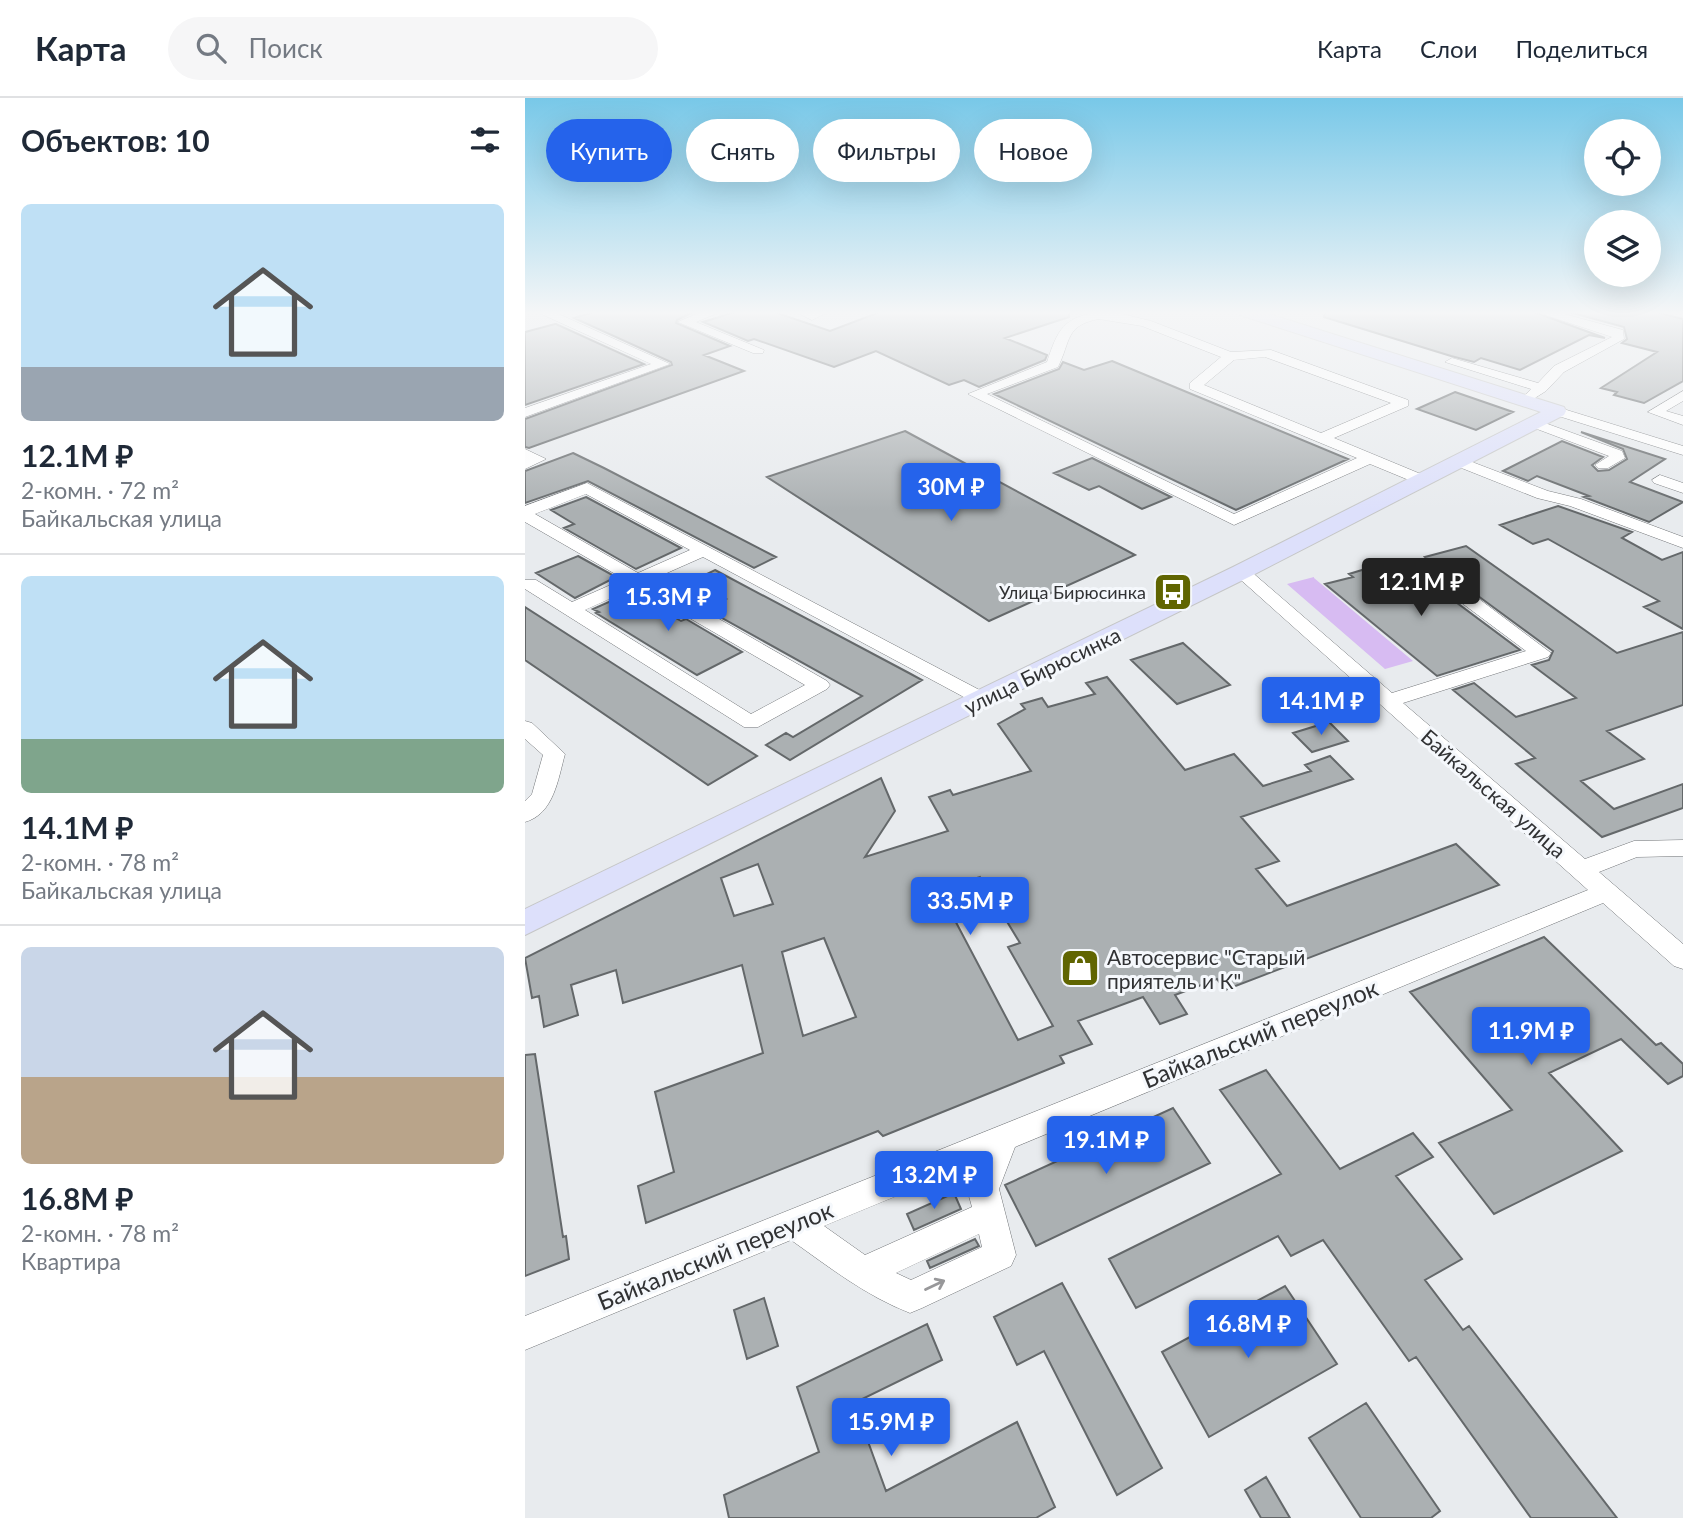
<!DOCTYPE html>
<html lang="ru">
<meta charset="utf-8">
<style>
body{margin:0;font-family:Lato,sans-serif;background:#f6f6f7;color:#1f2937;height:100vh;display:flex;flex-direction:column;font-size:26px;white-space:nowrap}
*{box-sizing:border-box;margin:0}
p{font-size:23px;color:#747a83}
.icon{flex:none;width:38px;height:38px;fill:none;stroke:currentColor;stroke-width:2;stroke-linecap:round;stroke-linejoin:round}
.map{position:relative;flex:1;overflow:hidden}
.drawer{display:flex;flex-direction:column;background:#fff;width:525px}
.drawer>*{flex:none}
.hud{position:absolute;left:21px;top:21px;width:665px;height:63px;display:flex;gap:14px}
.controls{position:absolute;left:1059px;top:21px;display:grid;gap:14px}
.controls a{display:grid;place-items:center;width:77px;height:77px;border-radius:50%;background:#fff;box-shadow:0 7px 28px #0002;font-size:35px}
.price{position:absolute;translate:-50% -60px;padding:0 16px;border-radius:7px;background:#2563eb;color:#fff;font-size:23px;line-height:46px;filter:drop-shadow(0 2px 4px #0008)}
.price::after{content:'';position:absolute;left:50%;top:42px;width:21px;height:16px;margin-left:-10px;background:inherit;clip-path:polygon(0 0,100% 0,50% 100%)}
.price.active{background:#222;color:#fff}
ul{padding:0;list-style:none}
li{display:grid;align-content:center;gap:14px;height:371px;padding:0 21px}
li+li{border-top:2px solid #e0e1e3}
li span{display:grid;place-items:center;height:217px;border-radius:10px;color:#555}
li>.icon{margin-inline-start:auto}
span .icon{width:126px;height:126px;fill:#fffc;stroke-width:1}
li b{font-size:30px}
h2{display:flex;justify-content:space-between;align-items:center;height:84px;padding:0 21px;font-size:30px}
.chip{padding:0 24px;border-radius:32px;background:#fff;box-shadow:0 7px 28px #0002;font-size:24px;line-height:63px}
.chip.active{background:#2563eb;color:#fff}
header{display:flex;align-items:center;gap:42px;box-sizing:border-box;height:98px;padding:0 35px;background:#fff;border-bottom:2px solid #e0e1e3}
header strong{font-size:33px}
nav{display:flex;gap:38px;margin-inline-start:auto;font-size:24px}
.search{width:490px;height:63px;background:#f6f6f7;display:flex;align-items:center;gap:18px;box-sizing:border-box;padding:0 24px;border-radius:38px;color:#747a83;font-size:26px}
main{display:flex;flex:1;min-height:0}
.map>svg:first-child{display:block}
.green{fill:#d7bbf2}
.building{fill:#abb0b2;stroke:#64686a;stroke-width:2;fill-rule:evenodd}
.lines{fill:none;stroke-linecap:round;stroke-linejoin:round}
.minor-casing{stroke:#727578;stroke-width:1}
.major-casing{stroke:#c5c6c6;stroke-width:2}
.minor{fill:#fff;fill-rule:evenodd}
.major{fill:#dde0fb;fill-rule:evenodd}
.oneway{stroke:#98989a}
.labels{text-anchor:middle;dominant-baseline:central;stroke-width:6;stroke-linejoin:round;paint-order:stroke}
.far-poi-label{font-size:18px;fill:#313234;stroke:#f5f8fc;text-anchor:end}
.street-label{font-size:21px;fill:#313234;stroke:#f5f8fc}
.poi-label{font-size:21px;fill:#313234;stroke:#f5f8fc;text-anchor:start}
.near-street-label{font-size:24px;fill:#313234;stroke:#f5f8fc}
</style>
<header>
<strong>Карта</strong>
<div class="search"><svg class="icon" aria-label="search" viewBox="0 0 24 24"><circle cx="10" cy="10" r="6"/><path d="M15 15l6 6"/></svg>Поиск</div>
<nav><a>Карта</a><a>Слои</a><a>Поделиться</a></nav>
</header>
<main>
<section class="drawer">
<h2>Объектов: 10<svg class="icon" aria-label="filters" viewBox="0 0 24 24"><path d="M4 7h16M4 17h16"/><circle cx="9" cy="7" r="2"/><circle cx="15" cy="17" r="2"/></svg></h2>
<ul>
<li><span style="background:linear-gradient(#bfe0f5 75%,#9aa5b1 0)"><svg class="icon" aria-label="home" viewBox="0 0 24 24"><path d="M3 11l9-7 9 7M6 9v11h12V9"/></svg></span><div><b>12.1M ₽</b><p>2-комн. · 72 m²</p><p>Байкальская улица</p></div></li>
<li><span style="background:linear-gradient(#bfe0f5 75%,#7fa58c 0)"><svg class="icon" aria-label="home" viewBox="0 0 24 24"><path d="M3 11l9-7 9 7M6 9v11h12V9"/></svg></span><div><b>14.1M ₽</b><p>2-комн. · 78 m²</p><p>Байкальская улица</p></div></li>
<li><span style="background:linear-gradient(#c9d6e8 60%,#b9a48a 0)"><svg class="icon" aria-label="home" viewBox="0 0 24 24"><path d="M3 11l9-7 9 7M6 9v11h12V9"/></svg></span><div><b>16.8M ₽</b><p>2-комн. · 78 m²</p><p>Квартира</p></div></li>
</ul>
</section>
<div class="map">
<svg width="1158" height="1420" viewBox="0 0 1158 1420">
<rect width="100%" height="100%" fill="#e8ebee"/>
<path class="green" d="M789,479V480L888,563L860,571L762,486Z"/>
<path class="building" d="M69,214H168L152,222L151,225L205,248L179,257L219,273L4,350L0,349V321L147,267L146,264L49,220Z
M210,214H249L305,233L355,214H544V219L480,240L522,257L520,262L454,289L439,282L424,287L351,253L309,269L229,241L223,243L178,224Z
M800,214H1009L1080,240L1064,237L995,272L956,260L949,264L926,258L799,219Z
M1044,214H1131L1158,221V283L1119,305L1089,297L1092,294L1076,290L1132,254L1097,245L1102,241L1099,229Z
M30,226H31L119,266L0,307V234Z
M587,263L823,361L711,412L469,296L534,271L538,264L559,272Z
M930,294L988,314L951,332L892,311Z
M380,333L406,347L610,457L464,523L242,379Z
M1056,334L1140,361L1105,384L1158,404L1124,424L1059,399L1064,398L1012,378L1003,383L978,373L1037,343L1078,359L1067,367L1073,373L1084,372L1102,361L1098,351Z
M48,355L79,370L251,459L229,470L63,383L0,405V373Z
M567,360L646,399L617,411L574,388L564,392L529,375Z
M61,399L156,450L111,471L39,430L49,426L26,412Z
M1033,408L1107,434L1097,440L1137,462L1158,454V531L1119,509L1134,503L1023,441L1008,446L975,427Z
M941,448L1092,555L1158,534V607L1082,633L1119,661L1056,683L1089,711L1158,686V710L1077,739L991,666L1010,660L928,592L949,585L991,619L1051,600L1007,567L1024,562L1028,553L900,459Z
M53,458L91,479L50,500L11,475Z
M873,461L878,465L889,462L884,465L888,472L995,552L912,578L800,486L828,479L824,476Z
M190,472L384,575L397,582L265,662L241,647L261,635L268,639L337,598L181,511L201,501L167,483Z
M106,494L156,523L161,521L217,554L172,577L71,515L74,514L68,511Z
M0,509L112,581L232,658L183,687L0,562Z
M658,545L687,571L705,587L652,606L606,562Z
M582,579L660,672L709,656L738,688L786,673L780,667L805,658L828,681L716,719L754,763L731,771L762,808L931,746L974,787L700,892L692,881L650,897L662,916L635,926L618,899L553,923L567,946L535,958L539,965L358,1038L353,1033L121,1125L113,1088L149,1074L130,994L238,955L217,867L98,905L91,872L46,887L53,917L19,929L14,898L7,900L0,860L356,680L370,713L340,759L423,733L404,699L425,692L428,697L506,673L473,626L500,611L496,606L517,600L523,609L570,596L561,585ZM233,766L248,806L209,818L196,780ZM455,779L495,845L483,849L528,928L493,942L414,792ZM299,840L331,919L278,938L257,854Z
M804,624L823,643L787,654L768,635Z
M1019,839L1131,947L1136,945L1158,966V978L1143,986L1096,941L1024,975L1097,1053L969,1116L914,1045L987,1012L885,894Z
M10,956L38,1139L41,1138L44,1161L0,1178V957Z
M741,972L815,1071L888,1035L908,1059L871,1078L937,1161L900,1182L938,1232L944,1228L1092,1420H1006L891,1259L884,1263L798,1142L766,1158L753,1138L611,1210L584,1161L756,1076L695,992Z
M648,1010L685,1065L511,1148L480,1087Z
M429,1095L436,1111L389,1132L382,1116Z
M450,1141L454,1148L405,1170L402,1163Z
M537,1185L637,1370L592,1397L519,1253L492,1267L469,1219Z
M760,1188L812,1266L684,1339L637,1254Z
M239,1200L253,1248L222,1261L209,1212Z
M402,1226L417,1262L329,1305L361,1393L492,1324L530,1409L511,1420H204L199,1397L294,1354L272,1289Z
M841,1305L915,1413L906,1420H836L784,1340Z
M741,1379L765,1420H736L720,1392Z"/>
<g class="lines">
<g class="minor-casing">
<path id="minor" d="M12,214H29L145,266L0,319V310L126,266Z
M176,214H195L171,224L239,252L238,255H228L153,224Z
M271,214H303L287,222Z
M573,214L597,216L626,223L706,254L746,252L883,302V308L809,340L903,379L905,382L903,385H891L845,366L709,427L443,296L522,264C533,231 538,220 573,214ZM574,221L617,228L696,259L665,285V291L832,360L709,416L462,296L533,269C546,243 540,227 574,221ZM740,259L866,305L796,335L679,287L709,262Z
M1011,214H1032L1098,232L1099,241L1039,274L1021,293L1005,303L998,299L1006,291L920,264L927,260L1013,285L1029,268L1087,239Z
M1158,293V303L1141,313L1158,318V327L1123,314Z
M1032,309L1158,348V357L1027,316V310Z
M1009,321L1097,353L1100,360L1083,370H1073L1070,367L1084,358L1004,328V322Z
M0,351L21,361L0,371Z
M934,359L1023,393L1056,401L1158,439V450L1045,408L1012,400L929,367L926,364L929,361Z
M1135,377L1158,385V395L1129,385L1127,382Z
M62,385L464,597L467,601L464,605H450L178,459L126,482L302,583L305,587L302,591L233,629H219L0,491V482H11L47,504L99,481L0,424V408ZM61,396L165,452L113,475L10,416ZM111,489L280,587L226,616L60,512Z
M896,461L902,462L1026,555L1023,559L878,605L1060,761L1109,743L1158,742V758L1112,759L1074,774L1158,846V871L1149,868L1078,805L490,1049L474,1091L491,1157L486,1168L397,1210L385,1215C341,1198 304,1169 266,1142L0,1252V1218L1063,792L707,474L716,469L722,470L867,595L1001,553L890,470L887,466ZM454,1064L442,1091L447,1109L340,1157L299,1128ZM454,1136L457,1149L386,1182L371,1175Z
M0,623L7,625L40,656C33,681 29,716 0,724V703L7,696L18,657L0,641Z"/>
</g>
<g class="major-casing">
<path id="major" d="M714,214H738L1039,309L1041,313L1039,317L724,479L0,837V811L708,469L1016,314L715,217Z"/>
</g>
<use href="#minor" class="minor"/>
<use href="#major" class="major"/>
</g>
<defs><path id="oneway-shaft" d="M-6 0H5M1.5-3L5.5 0L1.5 3" fill="none" stroke-width="1.6" stroke-linecap="round" stroke-linejoin="round" transform="scale(1.75)"/></defs>
<use class="oneway" href="#oneway-shaft" transform="translate(410 1187) rotate(-25)"/>
<linearGradient id="sky" x2="0" y2="1"><stop stop-color="#78c8e8"/><stop offset="0.52" stop-color="#f5f6f7"/><stop offset="1" stop-color="#f5f6f7" stop-opacity="0"/></linearGradient>
<rect width="1158" height="413" fill="url(#sky)"/>
<defs>
<g id="bus-square" transform="scale(2.0125)"><rect x="-9" y="-9" width="18" height="18" rx="4" fill="#606501" stroke="#f5f8fc"/><path d="M-5-6H5V4H4V6H2V4H-2V6H-4V4H-5ZM-3.5-4V0h7V-4ZM-3.5 1.2v1.5H-2V1.2ZM2 1.2v1.5H3.5V1.2Z" fill="#fff"/></g>
<g id="shop-square" transform="scale(2.0125)"><rect x="-9" y="-9" width="18" height="18" rx="4" fill="#606501" stroke="#f5f8fc"/><path d="M-5-2.5h2.3a2.7 3.5 0 0 1 5.4 0H5L5.5 6h-11ZM-1.5-2.5h3a1.5 2.3 0 0 0-3 0Z" fill="#fff"/></g>
</defs>
<g fill-rule="evenodd">
<use href="#bus-square" x="648" y="494"/>
<use href="#shop-square" x="555" y="870"/>
</g>
<g class="labels">
<g class="far-poi-label">
<text x="621" y="494">Улица Бирюсинка</text>
</g>
<g class="street-label">
<text transform="translate(517 572) rotate(-26)">улица Бирюсинка</text>
<text transform="translate(969 695) rotate(41)">Байкальская улица</text>
</g>
<g class="poi-label">
<text x="582" y="858">Автосервис "Старый<tspan x="582" dy="24">приятель и К"</tspan></text>
</g>
<g class="near-street-label">
<text transform="translate(735 935) rotate(-22)">Байкальский переулок</text>
<text transform="translate(190 1157) rotate(-22)">Байкальский переулок</text>
</g>
</g>
</svg>
<div class="controls">
<a><svg class="icon" aria-label="locate" viewBox="0 0 24 24"><circle cx="12" cy="12" r="6"/><path d="M12 2v4M12 18v4M2 12h4M18 12h4"/></svg></a>
<a><svg class="icon" aria-label="layers" viewBox="0 0 24 24"><path d="M12 4l9 5-9 5-9-5zM3 14l9 5 9-5"/></svg></a>
</div>
<b class="price" style="left:426px;top:425px">30M ₽</b>
<b class="price active" style="left:896px;top:520px">12.1M ₽</b>
<b class="price" style="left:143px;top:535px">15.3M ₽</b>
<b class="price" style="left:796px;top:639px">14.1M ₽</b>
<b class="price" style="left:445px;top:839px">33.5M ₽</b>
<b class="price" style="left:1006px;top:969px">11.9M ₽</b>
<b class="price" style="left:581px;top:1078px">19.1M ₽</b>
<b class="price" style="left:409px;top:1113px">13.2M ₽</b>
<b class="price" style="left:723px;top:1262px">16.8M ₽</b>
<b class="price" style="left:366px;top:1360px">15.9M ₽</b>
<div class="hud">
<a class="chip active">Купить</a>
<a class="chip">Снять</a>
<a class="chip">Фильтры</a>
<a class="chip">Новое</a>
</div>
</div>
</main>
